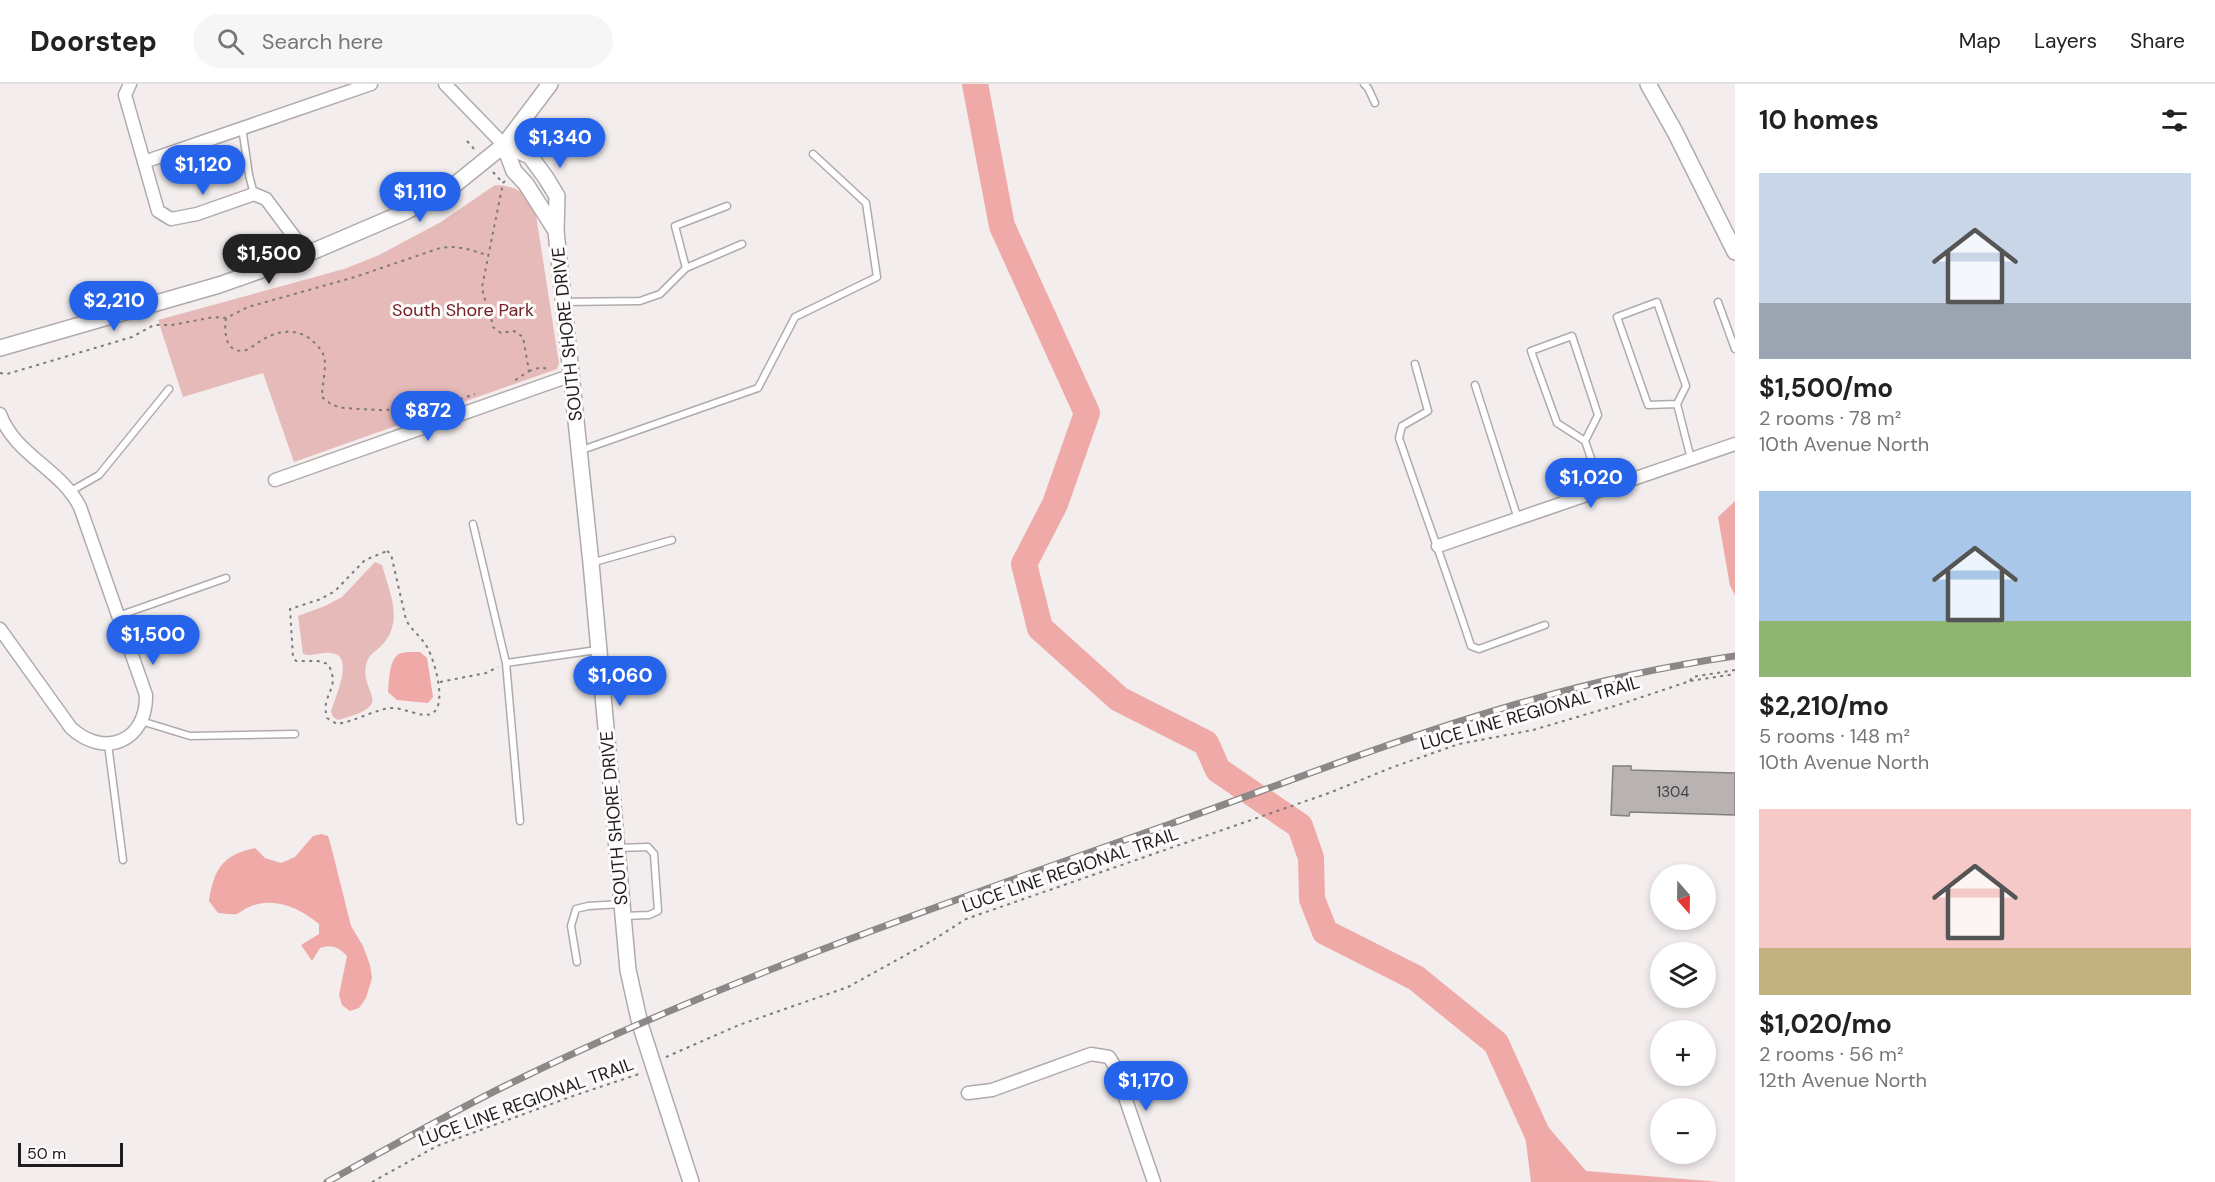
<!DOCTYPE html>
<meta charset="utf-8">
<style>
body{margin:0;font-family:"DM Sans",sans-serif;background:#f6f6f6;color:#222;height:100vh;display:flex;flex-direction:column;font-size:22px;white-space:nowrap}
*{box-sizing:border-box;margin:0}
p{font-size:20px;color:#767676}
.icon{flex:none;width:33px;height:33px;fill:none;stroke:currentColor;stroke-width:2;stroke-linecap:round;stroke-linejoin:round}
.map{position:relative;flex:1;overflow:hidden}
.drawer{display:flex;flex-direction:column;background:#fff;width:480px}
.drawer>*{flex:none}
.needle{width:39px;rotate:160deg}
.controls{position:absolute;left:1650px;top:780px;display:grid;gap:12px}
.controls a{display:grid;place-items:center;width:66px;height:66px;border-radius:50%;background:#fff;box-shadow:0 3px 9px #0003;font-size:30px}
.scale{position:absolute;left:18px;bottom:15px;width:105px;box-sizing:border-box;padding-left:6px;border:3px solid #1e1c1c;border-top:0;font-size:16px;line-height:21px;white-space:nowrap;color:#1e1c1c;-webkit-text-stroke:4px #fefbfb;paint-order:stroke}
.price{position:absolute;translate:-50% -51px;padding:0 14px;border-radius:21px;background:#2563eb;color:#fff;font-size:20px;line-height:39px;filter:drop-shadow(0 2px 3px #0008)}
.price::after{content:'';position:absolute;left:50%;top:36px;width:18px;height:14px;margin-left:-9px;background:inherit;clip-path:polygon(0 0,100% 0,50% 100%)}
.price.selected{background:#222;color:#fff}
ul{padding:0;list-style:none}
li{display:grid;align-content:center;gap:12px;height:318px;padding:0 24px}
li span{display:grid;place-items:center;height:186px;border-radius:0px;color:#555}
li>.icon{margin-inline-start:auto}
span .icon{width:108px;height:108px;fill:#fffc;stroke-width:1}
li b{font-size:26px}
h2{display:flex;justify-content:space-between;align-items:center;height:72px;padding:0 24px;font-size:26px}
header{display:flex;align-items:center;gap:36px;box-sizing:border-box;height:84px;padding:0 30px;background:#fff;border-bottom:2px solid #e0e0e0}
header strong{font-size:28px}
nav{display:flex;gap:33px;margin-inline-start:auto;font-size:21px}
.search{width:420px;height:54px;background:#f6f6f6;display:flex;align-items:center;gap:15px;box-sizing:border-box;padding:0 21px;border-radius:33px;color:#767676;font-size:22px}
main{display:flex;flex:1;min-height:0}
.map>svg:first-child{display:block}
.green{fill:#e6bab9}
.water{fill:#efa9a7}
.lines{fill:none;stroke-linecap:round;stroke-linejoin:round}
.river{stroke:#efa9a7;stroke-width:26}
.building{fill:#b8b2b2;stroke:#847f7f;stroke-width:1.5}
.service-casing{stroke:#b0abaa;stroke-width:9}
.minor-casing{stroke:#b0abaa;stroke-width:15}
.tertiary-casing{stroke:#b0abaa;stroke-width:18}
.path{stroke:#7e7a7a;stroke-width:2;stroke-dasharray:3 4.5;stroke-linecap:butt}
.service{stroke:#fff;stroke-width:6}
.minor{stroke:#fff;stroke-width:12}
.tertiary{stroke:#fff;stroke-width:15}
.rail-casing{stroke:#8c8888;stroke-width:7}
.rail{stroke:#fefbfb;stroke-width:4.5;stroke-dasharray:14;stroke-linecap:butt}
.labels{text-anchor:middle;dominant-baseline:central;stroke-width:6;stroke-linejoin:round;paint-order:stroke}
.number-label{font-size:15px;fill:#444242}
.park-label{font-size:18px;fill:#722126;stroke:#fefbfb}
.street-label{font-size:18px;fill:#1e1c1c;stroke:#fefbfb}
</style>
<header>
<strong>Doorstep</strong>
<div class="search"><svg class="icon" aria-label="search" viewBox="0 0 24 24"><circle cx="10" cy="10" r="6"/><path d="M15 15l6 6"/></svg>Search here</div>
<nav><a>Map</a><a>Layers</a><a>Share</a></nav>
</header>
<main>
<div class="map">
<svg width="1735" height="1098" viewBox="0 0 1735 1098">
<rect width="100%" height="100%" fill="#f3eded"/>
<path class="green" d="M495,101C520,102 526,109 536,131L559,279L557,285L294,378L263,289L183,313L158,236L344,185L377,172L441,138Z
M375,478L382,481C389,507 404,537 383,560C377,567 368,570 366,581C360,611 398,620 338,636L333,633L331,628C334,615 356,571 331,569C321,568 312,573 303,570L298,532L325,522L342,513Z"/>
<path class="water" d="M1735,417V511L1730,502L1718,433Z
M409,568H420L427,574L433,613L428,619L397,616L388,608C389,598 389,575 399,570C400,569 408,568 409,568Z
M321,750L328,752L331,762L351,842L363,862L370,881L372,894L366,914L359,924L350,927L342,921L339,911L347,872C338,863 333,860 320,864L312,877L301,861L319,850V840C300,824 275,812 249,823C245,824 241,828 237,830C231,831 223,829 218,829L209,817C214,785 222,771 255,764L265,774L281,779L295,773L313,752Z
M1520,1010L1586,1087L1720,1098H1531Z"/>
<g class="lines">
<path class="river" d="M975,0L1002,142L1087,329L1055,420L1024,480L1040,544L1119,615L1206,659L1218,686L1300,742L1311,774L1312,815L1325,848L1416,894L1496,959L1559,1098"/>
</g>
<path class="building" d="M1613,682H1631V686L1735,689V731L1630,728L1629,732L1611,731Z"/>
<g class="lines">
<g class="service-casing">
<path id="service" d="M1364,0L1368,4L1375,19
M242,43L249,91L254,110
M686,184L675,142L727,122
M564,218L640,217L660,210L686,184L742,160
M1718,218L1735,265
M1415,280L1428,327L1402,342L1399,354C1423,424 1448,492 1471,562L1479,565L1545,541
M1475,301L1518,435
M1677,320L1648,321L1617,233L1657,218L1686,302L1677,320L1691,375
M1585,357L1557,339L1531,267L1572,252L1598,331L1585,357L1602,406
M579,367L758,304L795,233L877,193L866,119L813,70
M71,407L99,391L169,305
M473,440L506,579L520,737
M591,479L672,456
M118,532L226,494
M506,579L597,566
M141,637L190,652L295,650
M108,660L123,776
M618,764L648,763L654,770L658,827L649,831L624,832
M577,878L571,842L576,825L588,822L622,820"/>
</g>
<g class="minor-casing">
<path id="minor" d="M130,0L125,11L158,127L171,135L197,130L254,110L266,115L307,170
M445,0L504,61
M144,78L371,0
M0,330C15,371 61,385 80,423L146,611C147,657 105,675 71,644L0,545
M275,396L572,291
M1438,462L1735,360
M968,1009L992,1006L1091,970L1109,973L1114,981L1154,1098"/>
</g>
<g class="tertiary-casing">
<path id="tertiary" d="M1648,0L1675,48L1735,168
M504,61L530,72L546,94L557,112L556,147L591,479L628,886L640,940L691,1098
M504,61L514,87L526,100L556,147
M0,264L219,201L307,170L405,128L452,103L504,61L550,0"/>
</g>
<path class="path" d="M467,57L476,67
M493,88L503,99
M505,97L503,99L482,203C484,217 491,229 493,243L501,249L514,247L523,253L529,287L514,297
M226,234C224,248 225,271 246,266C251,264 257,259 262,256C277,247 294,244 309,254C315,259 321,264 324,272C327,282 322,301 322,313L332,321L344,324L379,326L431,325L475,310
M529,287L542,283L549,286
M0,289L7,290L132,253L154,241H172L214,233L226,234L248,223L355,193L440,164C458,161 472,166 489,172
M387,467L391,470L406,536C412,547 423,554 428,565C435,578 448,623 431,630C421,634 403,623 390,624C371,627 356,637 337,640L327,634C320,609 342,606 328,580L318,577H296L293,573L290,525L321,515L335,507L365,476Z
M1690,597L1692,593L1735,586
M440,598L486,589L498,583
M666,973L739,941L848,903L933,856L966,835L1329,709L1393,683L1459,660L1533,646L1618,621L1690,597L1735,590
M372,1098L437,1062L573,1012L642,989"/>
<use href="#service" class="service"/>
<use href="#minor" class="minor"/>
<use href="#tertiary" class="tertiary"/>
<g class="rail-casing">
<path id="rail" d="M327,1098C387,1065 446,1031 507,1001C721,896 946,819 1170,740C1291,697 1411,649 1535,615C1601,596 1668,582 1735,572"/>
</g>
<use href="#rail" class="rail"/>
</g>
<g class="labels">
<g class="number-label">
<text x="1673" y="708">1304</text>
</g>
<g class="park-label">
<text x="463" y="226">South Shore Park</text>
</g>
<g class="street-label">
<text transform="translate(567 250) rotate(-96)">SOUTH SHORE DRIVE</text>
<text transform="translate(1530 629) rotate(-16)">LUCE LINE REGIONAL TRAIL</text>
<text transform="translate(614 734) rotate(-95)">SOUTH SHORE DRIVE</text>
<text transform="translate(1070 786) rotate(-19)">LUCE LINE REGIONAL TRAIL</text>
<text transform="translate(526 1018) rotate(-20)">LUCE LINE REGIONAL TRAIL</text>
</g>
</g>
</svg>
<div class="controls">
<a><svg class="needle" viewBox="-14 -14 28 28"><path d="M0-13l5 13h-10z" fill="#e53935"/><path d="M0 13l5-13h-10z" fill="#767676"/></svg></a>
<a><svg class="icon" aria-label="layers" viewBox="0 0 24 24"><path d="M12 4l9 5-9 5-9-5zM3 14l9 5 9-5"/></svg></a>
<a>+</a>
<a>−</a>
</div>
<div class="scale">50 m</div>
<b class="price" style="left:560px;top:85px">$1,340</b>
<b class="price" style="left:203px;top:112px">$1,120</b>
<b class="price" style="left:420px;top:139px">$1,110</b>
<b class="price selected" style="left:269px;top:201px">$1,500</b>
<b class="price" style="left:114px;top:248px">$2,210</b>
<b class="price" style="left:428px;top:358px">$872</b>
<b class="price" style="left:1591px;top:425px">$1,020</b>
<b class="price" style="left:153px;top:582px">$1,500</b>
<b class="price" style="left:620px;top:623px">$1,060</b>
<b class="price" style="left:1146px;top:1028px">$1,170</b>
</div>
<section class="drawer">
<h2>10 homes<svg class="icon" aria-label="filters" viewBox="0 0 24 24"><path d="M4 7h16M4 17h16"/><circle cx="9" cy="7" r="2"/><circle cx="15" cy="17" r="2"/></svg></h2>
<ul>
<li><span style="background:linear-gradient(#c9d6e8 70%,#9aa5b1 0)"><svg class="icon" aria-label="home" viewBox="0 0 24 24"><path d="M3 11l9-7 9 7M6 9v11h12V9"/></svg></span><div><b>$1,500/mo</b><p>2 rooms · 78 m²</p><p>10th Avenue North</p></div></li>
<li><span style="background:linear-gradient(#a9c7e8 70%,#8fb573 0)"><svg class="icon" aria-label="home" viewBox="0 0 24 24"><path d="M3 11l9-7 9 7M6 9v11h12V9"/></svg></span><div><b>$2,210/mo</b><p>5 rooms · 148 m²</p><p>10th Avenue North</p></div></li>
<li><span style="background:linear-gradient(#f6c9c9 75%,#c2b280 0)"><svg class="icon" aria-label="home" viewBox="0 0 24 24"><path d="M3 11l9-7 9 7M6 9v11h12V9"/></svg></span><div><b>$1,020/mo</b><p>2 rooms · 56 m²</p><p>12th Avenue North</p></div></li>
</ul>
</section>
</main>
